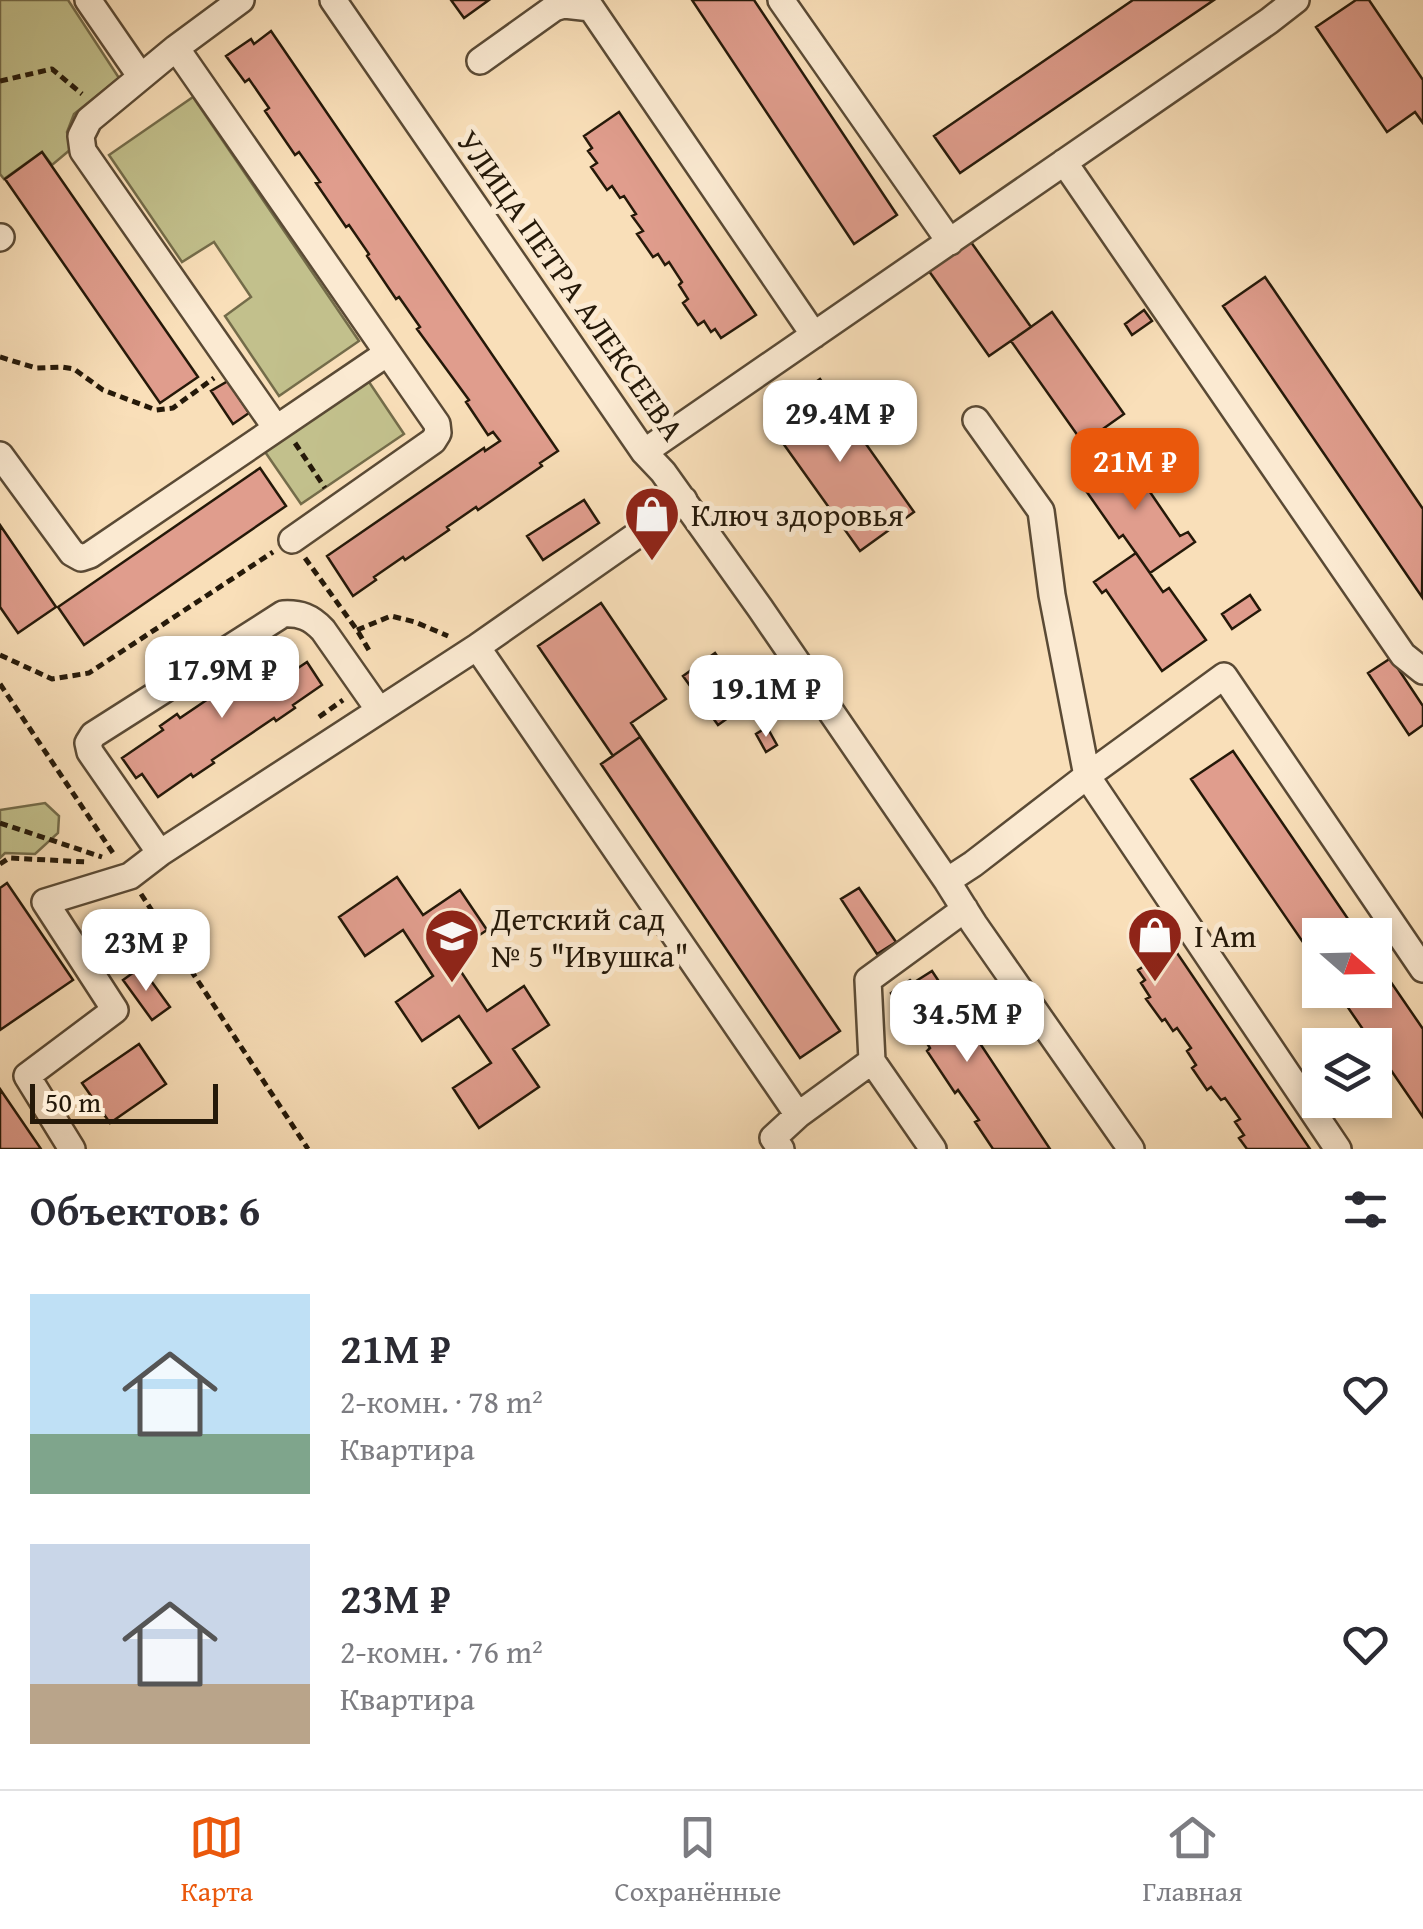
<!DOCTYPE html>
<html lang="ru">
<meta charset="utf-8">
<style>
body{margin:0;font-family:"Gentium Book Plus",serif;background:#f2f2f3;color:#2b2b33;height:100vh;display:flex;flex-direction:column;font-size:38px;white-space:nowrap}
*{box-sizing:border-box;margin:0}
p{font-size:32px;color:#7c7c81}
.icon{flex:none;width:55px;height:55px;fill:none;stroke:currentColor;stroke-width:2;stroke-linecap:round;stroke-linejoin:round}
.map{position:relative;height:1149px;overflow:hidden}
.side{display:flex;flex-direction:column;background:#fff;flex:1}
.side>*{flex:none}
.needle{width:65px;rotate:110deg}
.controls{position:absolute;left:1302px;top:918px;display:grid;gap:20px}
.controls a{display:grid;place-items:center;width:90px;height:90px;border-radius:0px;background:#fff;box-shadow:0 5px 15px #0003;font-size:50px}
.scale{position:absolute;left:30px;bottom:25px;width:188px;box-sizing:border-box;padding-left:10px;border:5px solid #251909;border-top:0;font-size:28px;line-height:35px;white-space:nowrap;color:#251909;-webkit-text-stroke:8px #fbead2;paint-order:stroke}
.price{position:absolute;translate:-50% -85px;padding:0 22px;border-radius:20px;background:#fff;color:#222;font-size:32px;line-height:65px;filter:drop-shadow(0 2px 5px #0008)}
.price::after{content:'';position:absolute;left:50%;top:60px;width:30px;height:22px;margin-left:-15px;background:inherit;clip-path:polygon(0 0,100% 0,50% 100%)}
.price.active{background:#ea580c;color:#fff}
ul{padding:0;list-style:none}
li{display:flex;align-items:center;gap:30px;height:250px;padding:0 30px}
li span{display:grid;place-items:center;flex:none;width:280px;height:200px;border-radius:0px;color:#555}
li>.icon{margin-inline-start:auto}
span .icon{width:120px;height:120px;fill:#fffc;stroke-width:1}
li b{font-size:42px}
h2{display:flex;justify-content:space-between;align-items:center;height:120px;padding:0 30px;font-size:42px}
.tab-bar{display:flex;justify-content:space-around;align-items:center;height:140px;border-top:2px solid #e1e1e2;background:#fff;font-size:28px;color:#7c7c81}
.tab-bar a{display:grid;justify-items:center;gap:5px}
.tab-bar .active{color:#ea580c}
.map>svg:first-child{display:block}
.green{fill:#c2c08c;stroke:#746c4a;stroke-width:2.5}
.building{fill:#e09d8d;stroke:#251909;stroke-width:2.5}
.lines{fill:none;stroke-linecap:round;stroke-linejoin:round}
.minor-casing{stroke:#5a4a35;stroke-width:30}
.path{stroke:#251909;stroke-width:5;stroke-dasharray:8 5;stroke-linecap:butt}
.minor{stroke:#fbead2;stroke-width:25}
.labels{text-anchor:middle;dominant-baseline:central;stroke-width:10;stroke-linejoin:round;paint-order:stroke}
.street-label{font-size:32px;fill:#251909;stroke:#fbead2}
.poi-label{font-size:32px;fill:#251909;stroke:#fbead2;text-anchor:start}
</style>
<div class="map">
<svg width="1423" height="1149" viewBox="0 0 1423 1149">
<rect width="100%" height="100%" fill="#f9dfb9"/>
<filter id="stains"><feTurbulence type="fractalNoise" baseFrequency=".002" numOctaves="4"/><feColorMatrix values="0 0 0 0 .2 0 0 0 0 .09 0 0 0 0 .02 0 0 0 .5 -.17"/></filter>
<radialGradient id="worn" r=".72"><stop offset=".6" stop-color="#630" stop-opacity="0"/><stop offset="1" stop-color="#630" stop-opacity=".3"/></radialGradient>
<path class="green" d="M0,0H68L119,78L74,114L67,132L71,149L52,165L42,152L4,179L0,174Z
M193,97L359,341L279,396L225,316L251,297L214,242L182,262L109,155Z
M365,376L404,434L301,504L261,446Z
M45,803L59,816L58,833L35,854L5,853L0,858V810Z"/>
<path class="building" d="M451,0H489L464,18Z
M692,0H754L897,215L854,244Z
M1133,0H1214L960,173L934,136Z
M1356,0H1369L1423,80V123L1415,112L1387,132L1316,27Z
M271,31L558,451L540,463L542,466L478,510L476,507L447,527L449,530L405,560L403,557L374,577L376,580L353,596L327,556L484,448L485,451L500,441L493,432L488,435L466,402L469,400L417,329L420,327L399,297L396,299L367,256L369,254L349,225L346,227L316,183L320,182L299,152L295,155L265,111L269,108L249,79L245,82L226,56L251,39L254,44Z
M619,112L756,315L721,338L715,329L711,332L704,321L698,325L683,303L688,299L679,285L682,282L669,262L665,265L658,254L653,257L637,234L643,231L632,216L636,214L624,196L620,198L612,186L607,190L591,167L597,163L588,151L592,148L584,136Z
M42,152L198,377L160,403L5,179Z
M966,235L1031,327L989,356L924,264Z
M1265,277L1423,509L1422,597L1223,306Z
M1144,310L1152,321L1132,335L1125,324Z
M1052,312L1124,414L1083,443L1011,341Z
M820,379L914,512L860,551L765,418Z
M228,381L249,413L233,424L211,391Z
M1122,451L1180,536L1188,532L1195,542L1150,573L1123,535L1119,538L1082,485L1104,470L1101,466Z
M260,468L286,506L84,645L58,607Z
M584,500L599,523L543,560L527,536Z
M0,525L56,607L18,633L0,607Z
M1136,553L1163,592L1169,588L1206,640L1162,671L1106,590L1102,593L1094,582Z
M1250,595L1260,610L1232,629L1222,614Z
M601,603L666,699L631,723L840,1031L800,1058L601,764L613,756L538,646Z
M285,647L298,668L307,662L322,685L293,705L295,708L276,721L274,718L212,760L214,763L193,777L191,774L158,797L142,774L136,778L122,758L163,730L160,726L177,714L180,718L245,674L243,671L260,659L263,662Z
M715,653L749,703L718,725L683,676Z
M1391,658L1423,706V725L1409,735L1368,673Z
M767,727L777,745L766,752L756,734Z
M640,737L840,1031L800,1058L601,764Z
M1233,751L1359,935H1320V967L1191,779Z
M397,877L423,915L460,890L487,930L450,955L487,1011L524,986L549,1025L513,1049L539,1087L479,1128L453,1088L491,1063L459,1016L422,1041L396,1002L433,976L403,930L365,956L339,917Z
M7,883L73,980L0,1030V888Z
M859,888L896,942L877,954L841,899Z
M1173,947L1310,1149H1247L1239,1138L1244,1135L1235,1122L1240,1119L1225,1098L1221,1100L1211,1087L1207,1090L1192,1068L1196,1065L1187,1051L1191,1048L1177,1028L1173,1031L1165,1019L1162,1021L1146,999L1150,997L1141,983L1145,980L1138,970Z
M1375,959L1423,1029V1117L1336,990H1375Z
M141,967L170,1007L152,1020L123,980Z
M932,971L1050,1149H993L975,1122L979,1120L958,1090L955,1093L927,1051L930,1048L910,1016L907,1019L891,993L910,980L913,983Z
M139,1044L166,1084L110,1123L82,1083Z
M0,1089L41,1149H0Z"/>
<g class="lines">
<g class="minor-casing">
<path id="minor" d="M88,0L141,77
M241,0L176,48L89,120L81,136L83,151L276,428
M333,0L644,452L663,472L760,608L947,881L974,924L1131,1149
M781,0L950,242
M176,48L437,424L438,433L433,441L292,540
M480,61L554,8L564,5L591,8L814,335
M1064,162L1403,655L1423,671
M0,238L1,237
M976,420L1041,511L1052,595L1087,776L1338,1149
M644,452L1269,21L1296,0
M0,455L72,553L81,558L90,555L386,354
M477,647L798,1115L773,1138L781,1149
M160,853L90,752L88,743L93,735L283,614C300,613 311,617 323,630L379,710
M947,881L973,864L1087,776L1224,676L1423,969
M798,1115L872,1061
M72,1149L27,1076L115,1010L45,902L130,876L160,853L477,647L647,528L684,500
M933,1149L872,1061L868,980L965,909"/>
</g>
<path class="path" d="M0,81L52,69L82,94
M0,357L36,368L62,367L74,369L103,390L156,410L173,408L214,378
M295,443L325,488
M305,558L357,630L370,652
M357,630L391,616L415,622L448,636
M0,655L52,679L89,673L273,552
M0,684L115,856
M319,717L343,700
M0,823L102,857
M0,864L9,858L88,862
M141,894L308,1149"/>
<use href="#minor" class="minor"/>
</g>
<defs>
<g id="shop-pin" transform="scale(2.875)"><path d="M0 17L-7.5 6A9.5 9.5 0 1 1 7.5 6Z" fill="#8f2418" stroke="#fbead2"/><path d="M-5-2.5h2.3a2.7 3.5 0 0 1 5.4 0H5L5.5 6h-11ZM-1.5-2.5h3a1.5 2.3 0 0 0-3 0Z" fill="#fff"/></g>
<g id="school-pin" transform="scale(2.875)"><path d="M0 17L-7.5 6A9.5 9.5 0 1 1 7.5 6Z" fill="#8f2418" stroke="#fbead2"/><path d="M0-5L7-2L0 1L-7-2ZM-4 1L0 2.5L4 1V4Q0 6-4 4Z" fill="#fff"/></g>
</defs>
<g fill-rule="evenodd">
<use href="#shop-pin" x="652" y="514"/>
<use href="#shop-pin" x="1155" y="935"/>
<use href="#school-pin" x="452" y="936"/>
</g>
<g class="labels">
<g class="street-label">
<text transform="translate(571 285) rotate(55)">УЛИЦА ПЕТРА АЛЕКСЕЕВА</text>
</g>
<g class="poi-label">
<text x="691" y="514">Ключ здоровья</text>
<text x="491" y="918">Детский сад<tspan x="491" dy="37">№ 5 "Ивушка"</tspan></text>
<text x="1194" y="935">I Am</text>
</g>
</g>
<rect width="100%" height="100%" filter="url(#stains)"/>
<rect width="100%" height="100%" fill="url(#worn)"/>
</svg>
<div class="controls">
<a><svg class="needle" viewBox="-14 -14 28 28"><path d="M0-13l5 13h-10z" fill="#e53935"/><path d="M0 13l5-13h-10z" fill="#7c7c81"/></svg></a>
<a><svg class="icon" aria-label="layers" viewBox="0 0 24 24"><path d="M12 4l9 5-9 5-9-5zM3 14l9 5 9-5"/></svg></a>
</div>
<div class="scale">50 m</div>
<b class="price" style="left:840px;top:465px">29.4M ₽</b>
<b class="price active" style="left:1135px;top:513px">21M ₽</b>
<b class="price" style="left:222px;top:721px">17.9M ₽</b>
<b class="price" style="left:766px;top:740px">19.1M ₽</b>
<b class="price" style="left:146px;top:994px">23M ₽</b>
<b class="price" style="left:967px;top:1065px">34.5M ₽</b>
</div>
<section class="side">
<h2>Объектов: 6<svg class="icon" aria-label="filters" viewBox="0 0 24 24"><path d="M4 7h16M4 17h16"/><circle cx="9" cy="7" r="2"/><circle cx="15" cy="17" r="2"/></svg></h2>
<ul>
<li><span style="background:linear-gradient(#bfe0f5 70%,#7fa58c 0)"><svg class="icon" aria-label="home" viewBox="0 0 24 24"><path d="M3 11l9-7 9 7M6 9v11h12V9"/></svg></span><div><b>21M ₽</b><p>2-комн. · 78 m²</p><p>Квартира</p></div><svg class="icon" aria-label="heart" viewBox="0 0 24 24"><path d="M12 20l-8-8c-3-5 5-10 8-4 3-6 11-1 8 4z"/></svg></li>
<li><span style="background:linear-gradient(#c9d6e8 70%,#b9a48a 0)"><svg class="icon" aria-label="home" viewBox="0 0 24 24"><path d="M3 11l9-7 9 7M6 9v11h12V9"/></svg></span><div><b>23M ₽</b><p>2-комн. · 76 m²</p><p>Квартира</p></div><svg class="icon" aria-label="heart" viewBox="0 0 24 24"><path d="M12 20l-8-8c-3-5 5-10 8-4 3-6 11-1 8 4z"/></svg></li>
</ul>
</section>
<nav class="tab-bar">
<a class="active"><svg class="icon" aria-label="map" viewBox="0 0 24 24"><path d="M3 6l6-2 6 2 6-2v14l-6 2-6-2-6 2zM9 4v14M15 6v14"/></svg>Карта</a>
<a><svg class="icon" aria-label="saved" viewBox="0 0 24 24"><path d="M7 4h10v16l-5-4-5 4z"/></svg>Сохранённые</a>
<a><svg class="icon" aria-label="home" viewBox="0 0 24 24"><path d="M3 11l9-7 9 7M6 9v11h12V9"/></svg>Главная</a>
</nav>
